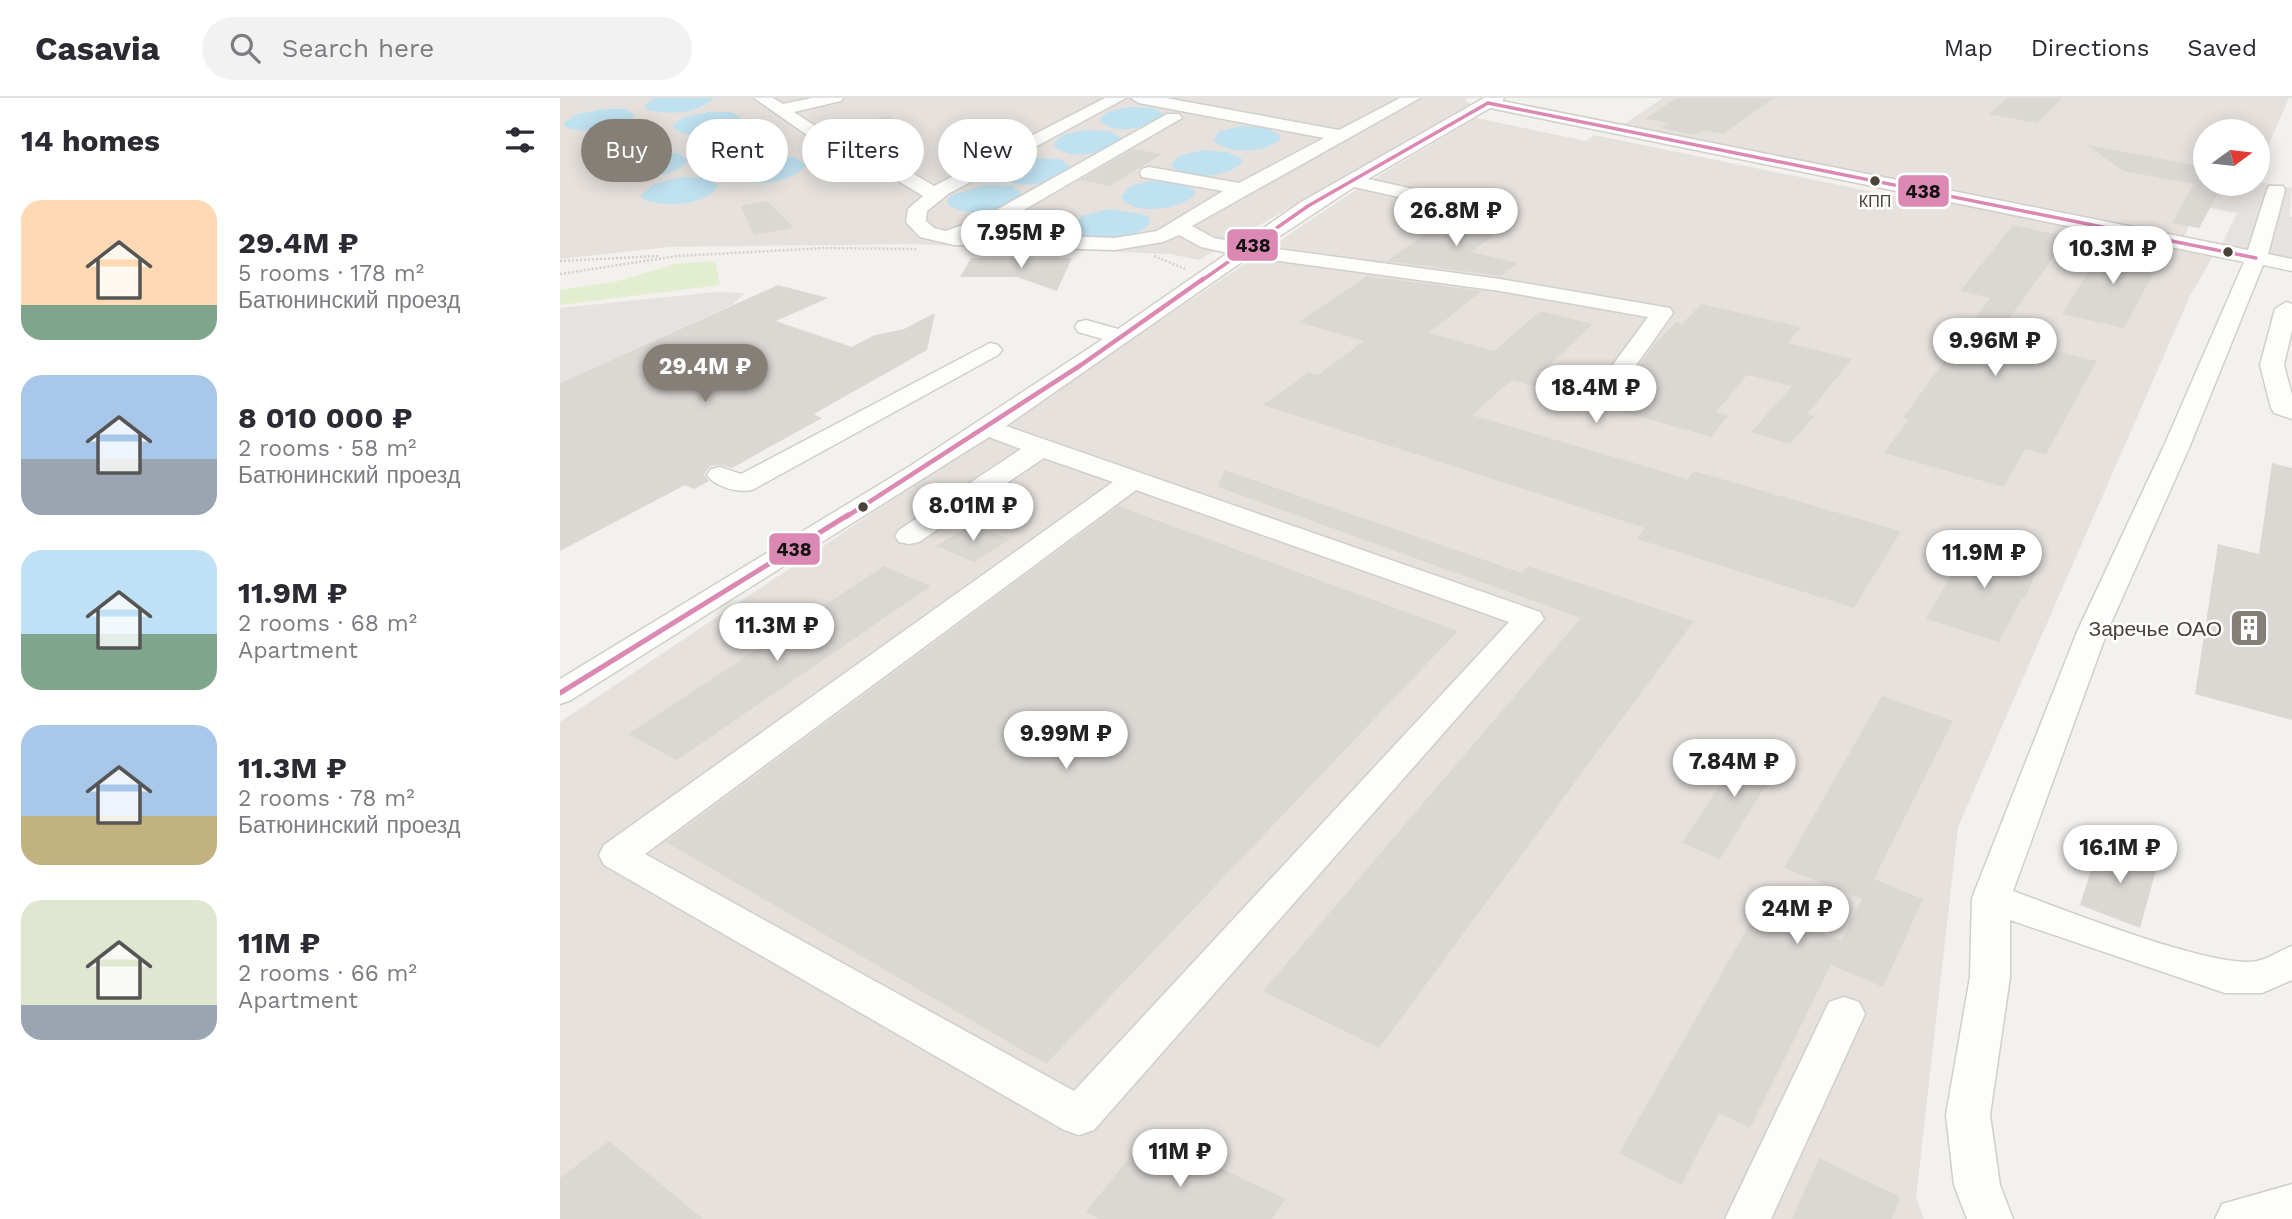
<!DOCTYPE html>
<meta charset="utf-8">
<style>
body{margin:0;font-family:"Work Sans",sans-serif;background:#f2f2f3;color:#2b2b33;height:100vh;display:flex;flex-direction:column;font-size:26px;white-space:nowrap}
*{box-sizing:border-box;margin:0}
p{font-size:23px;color:#7c7c81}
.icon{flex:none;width:38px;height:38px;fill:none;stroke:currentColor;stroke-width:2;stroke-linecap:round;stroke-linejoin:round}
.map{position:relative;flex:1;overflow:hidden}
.details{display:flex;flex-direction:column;background:#fff;width:560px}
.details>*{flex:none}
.hud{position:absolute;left:21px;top:21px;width:665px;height:63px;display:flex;gap:14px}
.needle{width:46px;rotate:75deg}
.tools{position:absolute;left:1633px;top:21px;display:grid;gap:14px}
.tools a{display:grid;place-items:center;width:77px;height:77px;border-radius:50%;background:#fff;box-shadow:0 4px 18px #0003;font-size:35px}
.price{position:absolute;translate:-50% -60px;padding:0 16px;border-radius:24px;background:#fff;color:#222;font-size:23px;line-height:46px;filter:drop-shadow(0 2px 4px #0008)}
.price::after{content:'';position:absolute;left:50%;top:42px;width:21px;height:16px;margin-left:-10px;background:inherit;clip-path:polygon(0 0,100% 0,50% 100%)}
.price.selected{background:#857f78;color:#fff}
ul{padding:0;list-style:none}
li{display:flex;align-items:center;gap:21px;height:175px;padding:0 21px}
li span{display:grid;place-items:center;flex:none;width:196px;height:140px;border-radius:21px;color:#555}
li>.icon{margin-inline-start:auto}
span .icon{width:84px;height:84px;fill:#fffc;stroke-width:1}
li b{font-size:30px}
h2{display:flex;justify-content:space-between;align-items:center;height:84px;padding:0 21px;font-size:30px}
.tag{padding:0 24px;border-radius:32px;background:#fff;box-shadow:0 4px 18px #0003;font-size:24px;line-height:63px}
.tag.selected{background:#857f78;color:#fff}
header{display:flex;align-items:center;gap:42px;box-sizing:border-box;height:98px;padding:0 35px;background:#fff;border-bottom:2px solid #e1e1e2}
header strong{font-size:33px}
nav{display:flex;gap:38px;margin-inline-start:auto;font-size:24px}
.search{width:490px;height:63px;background:#f2f2f3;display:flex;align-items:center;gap:18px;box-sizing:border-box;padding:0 24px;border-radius:38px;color:#7c7c81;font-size:26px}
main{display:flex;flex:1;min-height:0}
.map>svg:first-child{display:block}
.industrial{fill:#e6e1dd}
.green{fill:#e3edcf}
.parking{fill:#e5e2df}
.water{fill:#bfe1f0}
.building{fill:#dbd8d4}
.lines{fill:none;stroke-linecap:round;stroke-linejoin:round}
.minor-casing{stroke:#d1cfcb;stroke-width:3}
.path{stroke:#d3d1cc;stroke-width:2.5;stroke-dasharray:2 2;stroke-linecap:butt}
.minor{fill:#fdfdfc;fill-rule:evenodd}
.bus-1-far2-casing{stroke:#fff;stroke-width:7}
.bus-1-far1-casing{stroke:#fff;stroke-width:9}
.bus-1-casing{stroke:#fff;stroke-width:10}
.bus-1-far2{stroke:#db88b3;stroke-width:3.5}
.bus-1-far1{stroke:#db88b3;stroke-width:4.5}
.bus-1{stroke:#db88b3;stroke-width:5}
.bus-dot{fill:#4a4239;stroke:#fff;stroke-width:2.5}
.labels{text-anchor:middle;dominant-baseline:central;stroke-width:5;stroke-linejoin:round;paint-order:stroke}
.far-bus-label{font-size:16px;fill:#4a4239;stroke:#fff}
.poi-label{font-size:21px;fill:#4a4239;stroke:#fff;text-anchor:end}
.line-badge{stroke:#fff;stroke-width:2.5}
.pale-badge-label{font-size:19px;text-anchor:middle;font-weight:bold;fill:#111}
</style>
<header>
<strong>Casavia</strong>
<div class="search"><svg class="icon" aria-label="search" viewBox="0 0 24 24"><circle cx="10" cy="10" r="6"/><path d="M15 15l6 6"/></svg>Search here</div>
<nav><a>Map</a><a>Directions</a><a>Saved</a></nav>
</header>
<main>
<section class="details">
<h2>14 homes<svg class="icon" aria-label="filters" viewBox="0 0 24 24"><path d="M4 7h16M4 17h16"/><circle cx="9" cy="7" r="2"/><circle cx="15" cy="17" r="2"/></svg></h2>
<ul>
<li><span style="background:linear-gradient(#ffd9b3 75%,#7fa58c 0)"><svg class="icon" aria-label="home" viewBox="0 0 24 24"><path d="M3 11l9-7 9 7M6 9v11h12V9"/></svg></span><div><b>29.4M ₽</b><p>5 rooms · 178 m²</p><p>Батюнинский проезд</p></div></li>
<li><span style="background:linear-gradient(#a9c7e8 60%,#9aa5b1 0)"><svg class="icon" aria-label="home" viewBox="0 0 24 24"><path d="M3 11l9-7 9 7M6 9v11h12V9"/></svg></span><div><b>8 010 000 ₽</b><p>2 rooms · 58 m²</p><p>Батюнинский проезд</p></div></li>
<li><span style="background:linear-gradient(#bfe0f5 60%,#7fa58c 0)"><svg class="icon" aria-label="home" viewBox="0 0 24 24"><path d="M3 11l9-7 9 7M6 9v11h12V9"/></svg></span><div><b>11.9M ₽</b><p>2 rooms · 68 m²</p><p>Apartment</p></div></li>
<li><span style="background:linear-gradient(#a9c7e8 65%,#c2b280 0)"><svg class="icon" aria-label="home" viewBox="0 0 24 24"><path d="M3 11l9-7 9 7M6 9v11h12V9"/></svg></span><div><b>11.3M ₽</b><p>2 rooms · 78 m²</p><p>Батюнинский проезд</p></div></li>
<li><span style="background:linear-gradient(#dfe7d0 75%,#9aa5b1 0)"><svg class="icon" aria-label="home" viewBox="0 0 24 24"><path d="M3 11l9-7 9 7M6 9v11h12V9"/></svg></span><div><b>11M ₽</b><p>2 rooms · 66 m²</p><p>Apartment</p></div></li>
</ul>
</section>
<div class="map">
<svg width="1732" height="1121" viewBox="0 0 1732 1121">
<rect width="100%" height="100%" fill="#f3f1ee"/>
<path class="industrial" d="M0,0H909L905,2L910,6L639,162L609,156L350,146L109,149L0,161Z
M1103,0H1729L1698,71V33H1645V86H1691L1677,115L1650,110L1639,130L1629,128L1623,141L1061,28Z
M916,20L1026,43L1034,37L1343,100L1349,96L1653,158L1630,198L1398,729L1356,1100L1364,1121H0V624L800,89Z"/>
<path class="green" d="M155,163L160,187L0,207V192L54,184L116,166Z"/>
<path class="parking" d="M1698,84L1732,90L1729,118L1732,119V162L1661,148L1691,86Z
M156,194L185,195L172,207L0,285V210Z"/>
<path class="water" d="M95,0H153C139,16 105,18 86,11L85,7Z
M569,9L593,10L605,17L604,21C586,29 554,39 539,22L547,14Z
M43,11H66L75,18C60,34 24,36 5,29L4,25L17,16Z
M149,14H172L182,21C170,36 124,44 112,28L124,19Z
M682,28L707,30L720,37V42C704,54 668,58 653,42L660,33Z
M68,32L92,33L101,39C87,57 49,59 30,51L28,47L42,38Z
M526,32L550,33L562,41L560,45C542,54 508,65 493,46L502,37Z
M177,36H201L211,43C201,59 151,68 139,51L151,42Z
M643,52L668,54L682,61L681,66C665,79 626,85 611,67L619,58Z
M93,54L118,55L128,62C114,81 74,83 54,74L53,70L66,60Z
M210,59H235L246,67C235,84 184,93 172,75L183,65Z
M475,60L500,61L511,69L509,75C491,83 453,97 439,75L449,66Z
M122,79L148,80L158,88C145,108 103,110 83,101L81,97L94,86Z
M595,82L621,84L635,93L634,98C617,111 575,119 561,99L570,88Z
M425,87L452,88L463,97L460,102C437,113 414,120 389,108L387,103L390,98Z
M549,111L586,117L590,122L588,128C570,142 527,151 512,129L522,118Z"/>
<path class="building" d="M1117,0H1214L1163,36L1143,32L1135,37L1101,30L1109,25L1085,21Z
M1447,0H1502L1477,25L1429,16Z
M330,18L359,37L322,46L294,26Z
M1527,47L1645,69V86H1663L1639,130L1612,125L1634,86L1563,73Z
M573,51L602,56L550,88L520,82Z
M207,103L234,130L194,137L181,108Z
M894,116L947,128L911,154L958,165L941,178L827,163Z
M1453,127L1508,139L1436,239L1537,263L1486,356L1465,351L1444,389L1324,355L1349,321L1343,320L1430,200L1400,193Z
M1546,145L1603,158L1564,230L1502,216Z
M411,160H512L497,193L457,179H400Z
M807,178L922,193L869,235L934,253L980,213L1033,226L988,268L1056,286L1066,276L1074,275L1093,248L1116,224L1122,226L1141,206L1241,229L1228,245L1292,261L1247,316L1254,318L1230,346L1191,334L1232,288L1187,277L1156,314L1169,317L1151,339L952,282L912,317L1128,381L1134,373L1341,433L1294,510L1077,441L1085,430L703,307L749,274L758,277L804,243L739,224Z
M218,187L268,200L216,223L292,249L315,237L344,231L375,215L367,252L254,316L262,320L172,370L161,367L150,368L144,377L149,383L134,391L125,387L0,453V285Z
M1712,365L1732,370V622L1635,596L1658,446L1699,456Z
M664,372L962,475L968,468L1134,523L819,950L703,893L1021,520L658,389Z
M558,408L898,533L486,966L106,744Z
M412,426L450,441L414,464L376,448Z
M1401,443L1441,454L1443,450L1481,460L1465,501L1462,500L1439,544L1366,521L1395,471L1387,469Z
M324,468L371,488L117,662L68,636Z
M1322,598L1393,623L1314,781L1363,801L1323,889L1271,867L1190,1030L1159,1015L1121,1087L1059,1055L1200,808L1281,843L1302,801L1224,770Z
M1190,641L1226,655L1160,761L1122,745Z
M1540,744L1598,765L1580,830L1520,807Z
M588,1036L726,1101L712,1121H540L526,1114Z
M49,1043L143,1121H0V1080Z
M1259,1060L1340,1099L1332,1121H1232Z"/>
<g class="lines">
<g class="minor-casing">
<path id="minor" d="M194,0H213L223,6L252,0H283L281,3L234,14L289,50L349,73L374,88L545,0H566L388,96L367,113L366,123L374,130L386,133L422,120L607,16H619L622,20L436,128L412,135L555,140L597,133L663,93L582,79L580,75L582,71L589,69L679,85L764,40L579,5L571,0H606L779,32L840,0H860L632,128L654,140L682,145L741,104L924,0H944L942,3L1688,152L1707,92L1709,88H1723L1725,92L1708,156L1732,161V173L1703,167L1629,350L1547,534L1453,793C1500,810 1654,872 1697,863C1709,861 1720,852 1732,848V882L1702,895H1665L1450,822V879L1430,1017L1440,1087L1453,1121H1407L1394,1087L1386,1017L1410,879L1412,800L1517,534L1603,350L1684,164L930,10L808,81L913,104L916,108L913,112L906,114L794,89L703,149L940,181L1110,210L1113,215L1072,273H1056L1052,268L1088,219L940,193L689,159L446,328L980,514L984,521L534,1032L519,1037L504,1032L44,767L39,757L44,747L553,384L484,360L359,444L349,446L339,444L335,438L339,432L461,351L429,339L11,602L0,606V581L350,368L543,241L518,234L515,229L518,224L526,222L558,231L668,155L641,149L619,137L603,144L555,152L394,147L360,139L346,124L348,111L363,98L335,81L277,58ZM576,392L949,524L514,993L85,756Z
M1726,204L1732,206V232L1724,267L1732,297V321L1714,315L1711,310L1700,267L1715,211Z
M430,245L438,247L442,252L438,257L192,392C178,395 155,389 147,377L151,371L160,369L181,376Z
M1284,899L1299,904L1305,916L1211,1121H1165L1269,904Z
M1732,1086V1121H1655L1662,1106Z"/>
</g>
<path class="path" d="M594,158L625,171
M0,163L99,158
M0,176L117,158L265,150L358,151"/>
<use href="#minor" class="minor"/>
<g class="bus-1-far2-casing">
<path id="bus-1-far2" d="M928,5L1696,160
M641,183L748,108L928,5"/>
</g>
<g class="bus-1-far1-casing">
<path id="bus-1-far1" d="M286,419L521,267L643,181"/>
</g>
<g class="bus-1-casing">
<path id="bus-1" d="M0,595L288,417"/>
</g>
<use href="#bus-1-far2" class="bus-1-far2"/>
<use href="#bus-1-far1" class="bus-1-far1"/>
<use href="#bus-1" class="bus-1"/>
</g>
<defs>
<g id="building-square" transform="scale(2.0125)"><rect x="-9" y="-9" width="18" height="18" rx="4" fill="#857f78" stroke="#fff"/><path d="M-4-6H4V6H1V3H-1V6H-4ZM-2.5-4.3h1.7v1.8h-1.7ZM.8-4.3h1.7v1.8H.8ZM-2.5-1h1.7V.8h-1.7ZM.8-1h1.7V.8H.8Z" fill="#fff"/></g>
</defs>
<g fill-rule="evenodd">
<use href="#building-square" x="1689" y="530"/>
</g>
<g class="bus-dot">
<circle cx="1315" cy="83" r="6"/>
<circle cx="1668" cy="154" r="6"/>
<circle cx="303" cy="409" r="6"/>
</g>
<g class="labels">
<g class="far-bus-label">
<text x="1315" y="103">КПП</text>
</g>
<g class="poi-label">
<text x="1662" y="530">Заречье ОАО</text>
</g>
</g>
<g class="line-badge">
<rect x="1337" y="76" width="53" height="34" rx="7" fill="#db88b3"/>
<rect x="666" y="130" width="53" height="34" rx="7" fill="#db88b3"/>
<rect x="208" y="434" width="53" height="34" rx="7" fill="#db88b3"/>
</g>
<g class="pale-badge-label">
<text x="1363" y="100">438</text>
<text x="693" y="154">438</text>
<text x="234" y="458">438</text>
</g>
</svg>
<div class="tools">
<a><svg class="needle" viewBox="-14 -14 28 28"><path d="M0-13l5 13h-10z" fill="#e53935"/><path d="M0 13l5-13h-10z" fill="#7c7c81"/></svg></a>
</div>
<b class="price" style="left:896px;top:150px">26.8M ₽</b>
<b class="price" style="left:461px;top:172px">7.95M ₽</b>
<b class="price" style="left:1553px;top:188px">10.3M ₽</b>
<b class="price" style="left:1435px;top:280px">9.96M ₽</b>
<b class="price selected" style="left:145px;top:306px">29.4M ₽</b>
<b class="price" style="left:1036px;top:327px">18.4M ₽</b>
<b class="price" style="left:413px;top:445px">8.01M ₽</b>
<b class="price" style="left:1424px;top:492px">11.9M ₽</b>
<b class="price" style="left:217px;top:565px">11.3M ₽</b>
<b class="price" style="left:506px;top:673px">9.99M ₽</b>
<b class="price" style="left:1174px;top:701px">7.84M ₽</b>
<b class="price" style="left:1560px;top:787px">16.1M ₽</b>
<b class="price" style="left:1237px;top:848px">24M ₽</b>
<b class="price" style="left:620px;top:1091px">11M ₽</b>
<div class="hud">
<a class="tag selected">Buy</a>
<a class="tag">Rent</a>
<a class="tag">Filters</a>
<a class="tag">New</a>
</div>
</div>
</main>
